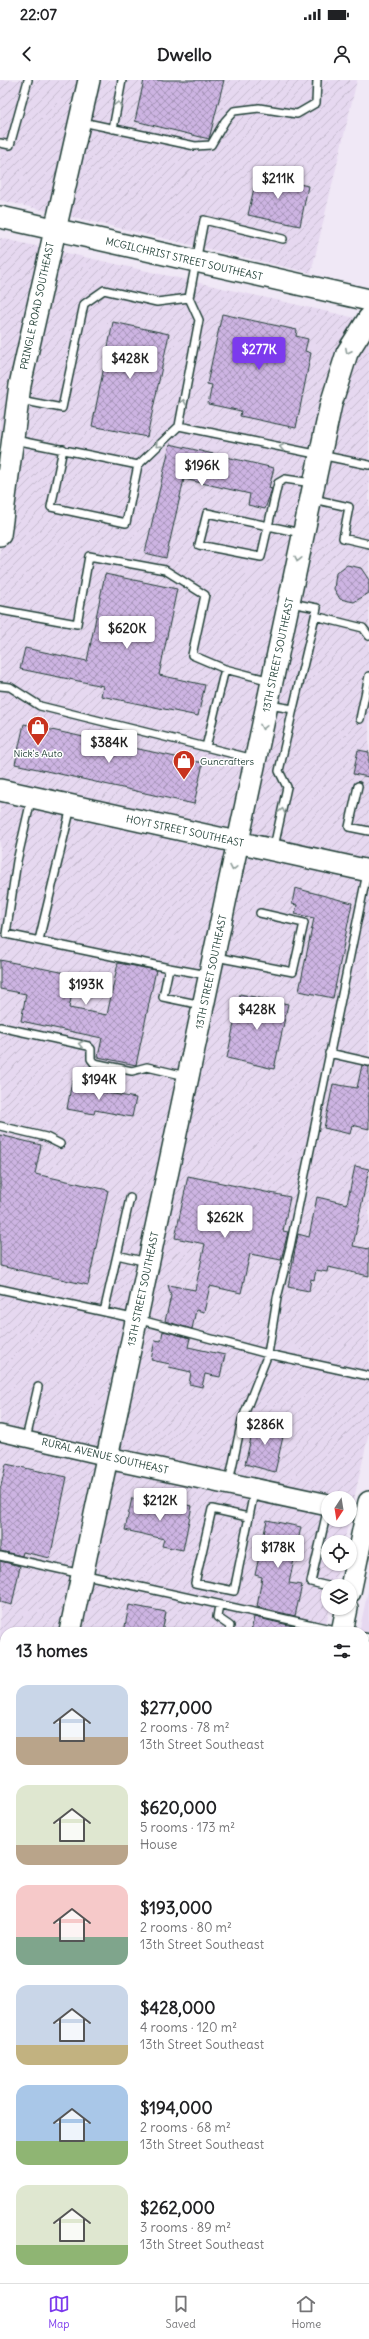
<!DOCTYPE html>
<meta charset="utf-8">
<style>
body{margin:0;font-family:Delius,sans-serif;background:#f2f2f2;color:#202124;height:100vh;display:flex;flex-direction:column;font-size:15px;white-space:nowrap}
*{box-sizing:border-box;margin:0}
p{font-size:13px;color:#757577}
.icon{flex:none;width:22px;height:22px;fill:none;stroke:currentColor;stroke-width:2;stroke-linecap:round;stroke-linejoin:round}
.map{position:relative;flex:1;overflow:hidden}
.drawer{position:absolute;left:0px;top:1547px;width:369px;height:656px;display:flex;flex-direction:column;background:#fff;border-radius:16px 16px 0 0;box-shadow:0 1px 3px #0004}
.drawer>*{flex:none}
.needle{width:26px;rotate:192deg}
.buttons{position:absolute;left:321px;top:1411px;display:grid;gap:8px}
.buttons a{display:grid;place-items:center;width:36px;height:36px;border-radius:50%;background:#fff;box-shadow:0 1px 3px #0004;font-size:20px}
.price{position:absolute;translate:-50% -34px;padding:0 9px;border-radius:4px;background:#fff;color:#222;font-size:13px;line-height:26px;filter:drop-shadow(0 1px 2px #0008)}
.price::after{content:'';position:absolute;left:50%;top:24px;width:12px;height:9px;margin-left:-6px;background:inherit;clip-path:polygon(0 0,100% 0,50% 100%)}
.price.current{background:#7c3aed;color:#fff}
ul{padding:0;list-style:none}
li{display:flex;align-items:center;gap:12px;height:100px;padding:0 16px}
li span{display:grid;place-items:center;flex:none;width:112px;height:80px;border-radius:12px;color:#555}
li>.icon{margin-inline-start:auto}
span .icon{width:48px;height:48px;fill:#fffc;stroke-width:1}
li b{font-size:17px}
h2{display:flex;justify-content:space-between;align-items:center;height:48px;padding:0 16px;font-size:17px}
.status{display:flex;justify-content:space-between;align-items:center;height:28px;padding:0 20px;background:#fff;direction:ltr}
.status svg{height:11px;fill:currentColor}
header{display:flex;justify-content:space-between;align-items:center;height:52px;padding:0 16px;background:#fff;font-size:18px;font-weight:700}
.tab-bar{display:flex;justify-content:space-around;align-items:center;height:56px;border-top:1px solid #e0e0e0;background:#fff;font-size:11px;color:#757577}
.tab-bar a{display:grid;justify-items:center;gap:2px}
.tab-bar .current{color:#7c3aed}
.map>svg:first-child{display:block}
.built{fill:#e6d8f0}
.industrial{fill:url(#industrial-furrows)}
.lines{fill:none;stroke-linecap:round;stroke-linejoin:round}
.stream{stroke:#5d8f9f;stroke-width:5}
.building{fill:url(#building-cross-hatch);stroke:#1f3d34}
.lane-casing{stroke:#1f3d34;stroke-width:10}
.street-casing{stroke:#1f3d34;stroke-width:18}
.secondary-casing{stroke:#1f3d34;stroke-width:24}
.path{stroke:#1f3d34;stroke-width:2.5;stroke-dasharray:3 3;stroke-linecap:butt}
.lane{stroke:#fff;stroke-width:7}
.street{stroke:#fff;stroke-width:15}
.secondary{stroke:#fff;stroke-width:21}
.oneway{stroke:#8f9e9a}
.labels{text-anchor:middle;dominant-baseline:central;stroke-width:3;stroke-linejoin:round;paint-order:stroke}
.street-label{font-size:10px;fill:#1f3d34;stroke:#fff}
.poi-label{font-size:10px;fill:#1f3d34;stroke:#fff}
</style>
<div class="status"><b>22:07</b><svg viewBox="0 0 49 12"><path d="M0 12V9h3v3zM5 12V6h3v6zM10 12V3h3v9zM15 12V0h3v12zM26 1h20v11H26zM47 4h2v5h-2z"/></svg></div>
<header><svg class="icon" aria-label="back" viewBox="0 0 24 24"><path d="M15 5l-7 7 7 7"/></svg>Dwello<svg class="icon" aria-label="person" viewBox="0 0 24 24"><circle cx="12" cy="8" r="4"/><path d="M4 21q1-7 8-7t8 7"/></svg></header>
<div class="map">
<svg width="369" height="2203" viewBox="0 0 369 2203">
<defs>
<pattern id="industrial-furrows" width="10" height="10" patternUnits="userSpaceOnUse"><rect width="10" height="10" fill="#e6d8f0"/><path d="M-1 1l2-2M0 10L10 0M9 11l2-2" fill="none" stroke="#c5bace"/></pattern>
<pattern id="building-cross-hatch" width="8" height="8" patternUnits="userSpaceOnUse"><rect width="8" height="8" fill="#cdb4e2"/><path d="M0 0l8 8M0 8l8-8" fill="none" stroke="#a694b8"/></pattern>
</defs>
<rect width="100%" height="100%" fill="#f0e8f6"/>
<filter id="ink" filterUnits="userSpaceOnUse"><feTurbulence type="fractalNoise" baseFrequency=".025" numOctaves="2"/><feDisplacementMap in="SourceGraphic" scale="8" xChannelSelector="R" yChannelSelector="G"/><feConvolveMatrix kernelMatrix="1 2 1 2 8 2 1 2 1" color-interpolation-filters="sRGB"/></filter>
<g filter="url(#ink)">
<path class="built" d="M369,1506V1913L364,1912V1552H359Z"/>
<path class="industrial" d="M0,0H357L311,193L0,120Z
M0,158L369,241V1352L350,1437V1418H328V1440H349L344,1462H328V1484H339L334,1506H328L330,1528L324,1552H5V2198H180L179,2203H0Z"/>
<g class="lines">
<path class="stream" d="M340,2198V2203"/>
</g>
<path class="building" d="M144,0H224L209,59L135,41Z
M257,94L308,106L300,146L248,135Z
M222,234L297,250L296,256L308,259L305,271L311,273L296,348L240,336L241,331L208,324L212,305L207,304Z
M113,242L169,254L147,357L92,346Z
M170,364L274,388L269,408L272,409L265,429L248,425L250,414L184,399L166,478L145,473Z
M347,485L361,488L369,500V513L354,522L340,519L334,509L336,493Z
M105,494L177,509L159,595L205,605L198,636L101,616L103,606L20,589L25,568L87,581Z
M24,644L203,683L194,724L15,684Z
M358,670L369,672V697L353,694Z
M295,808L352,823L333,918L299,911L314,838L295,834L297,825L292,824Z
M0,880L76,895L69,928L107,935L118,883L156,890L136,985L98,977L102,958L21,941L26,914L0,909Z
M240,914L288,924L274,989L227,978Z
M362,985L369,987V1049L352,1045L350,1054L324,1048L333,1004L357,1008Z
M72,1001L98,1006L97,1011L136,1018L132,1037L95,1030L94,1034L67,1029Z
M0,1055L41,1065L35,1094L108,1110L88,1205L0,1186Z
M355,1086L369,1089L353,1166L369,1169V1196L328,1187L327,1192L316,1190L314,1200L311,1199L309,1211L288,1207L298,1154L309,1157L317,1117L347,1124Z
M188,1096L290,1117L283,1151L288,1152L281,1180L250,1174L241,1213L210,1206L204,1232L196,1230L192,1249L165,1241L171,1216L168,1205L195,1210L205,1164L175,1158Z
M163,1251L190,1258L188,1267L225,1275L220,1297L205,1294L202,1307L189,1304L191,1292L169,1287L170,1284L151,1280L155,1260L161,1261Z
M255,1341L285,1348L275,1392L245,1384Z
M6,1384L67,1397L50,1478L23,1472L22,1476L0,1471V1410Z
M132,1418L170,1427L172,1422L192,1426L183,1470L162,1466L164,1459L125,1450Z
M267,1440L301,1447L289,1503L302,1505L295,1536L257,1527L262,1497L255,1495Z
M0,1481L20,1486L12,1525L0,1522Z
M129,1525L166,1532L162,1552H124Z
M254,1537L293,1546L292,1552H251Z"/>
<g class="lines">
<g class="lane-casing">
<path id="lane" d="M82,42L195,66L211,65L225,41L234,31L259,28L297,34L316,23L317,0
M113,49L122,0
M0,63L10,65L28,0
M189,218L199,240L179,346L369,385
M20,320L62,328L84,224L104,210L157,222L189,218L204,140L283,159
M15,360L138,385
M63,369L51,427L126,443L138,385L179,346
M313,419L349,427L343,458L369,464
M301,453L207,433L199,465L261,477L278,403L285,399L312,403
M291,523L317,528L293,629
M0,530L77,544L89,476L165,490L205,515L192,575L225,589
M315,536L363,548L369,556
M0,606L10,607L40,626L254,679
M269,625L293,629L279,691L287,707L274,767
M360,639L369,596
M206,667L225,589L271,601
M358,706L349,747L369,751
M31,720L17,781L6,854L169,888
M39,860L71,727
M216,877L293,892L304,843L260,833
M202,925L163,917L169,888L208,895
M0,947L88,966L91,969V979L94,983L132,991L147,987L186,996
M329,973L369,982
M0,1046L46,1057L60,1064
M117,1175L147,1182
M0,1209L137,1239L268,1274L369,1296
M104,1232L130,1118
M26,1359L38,1307
M229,1402L242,1340L268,1274L277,1218L290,1167L367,793
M328,1427L311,1502L328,1506
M248,1437L212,1429L195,1503L234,1511L254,1412
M0,1476L340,1551
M219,1525L217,1537L230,1546L229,1552
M364,1557L369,1558
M364,1821L368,1804
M0,1956L5,1957
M67,2203L68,2198"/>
</g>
<g class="street-casing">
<path id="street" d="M0,1353L108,1378
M0,1602L5,1603
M364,1681L369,1682
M364,1926L369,1927
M0,2090L5,2091"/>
</g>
<g class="secondary-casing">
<path id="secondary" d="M0,137L369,220
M0,455L20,305L89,0
M0,710L369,791
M108,1378L328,1425
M350,1512L369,1422
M70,1552L331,324L347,273L369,238
M342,1552L347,1528
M0,1880L5,1856
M202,2203L203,2198"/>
</g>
<path class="path" d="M364,2153H369"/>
<use href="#lane" class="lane"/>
<use href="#street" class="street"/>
<use href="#secondary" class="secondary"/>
</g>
<defs><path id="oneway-chevron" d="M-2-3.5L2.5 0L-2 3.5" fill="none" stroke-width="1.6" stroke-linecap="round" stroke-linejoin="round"/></defs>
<g class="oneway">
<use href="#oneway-chevron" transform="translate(118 24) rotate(-78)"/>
<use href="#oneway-chevron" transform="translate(348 271) rotate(117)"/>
<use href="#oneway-chevron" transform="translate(183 322) rotate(-79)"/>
<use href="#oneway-chevron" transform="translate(158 365) rotate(136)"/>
<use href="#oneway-chevron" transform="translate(282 367) rotate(-169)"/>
<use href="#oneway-chevron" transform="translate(298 479) rotate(102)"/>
<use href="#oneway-chevron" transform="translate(263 647) rotate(102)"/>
<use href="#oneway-chevron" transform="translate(282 731) rotate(-78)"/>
<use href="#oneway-chevron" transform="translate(233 788) rotate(102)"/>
<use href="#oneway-chevron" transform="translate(81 964) rotate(-168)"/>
</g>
</g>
<defs>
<g id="shop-pin" transform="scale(1.15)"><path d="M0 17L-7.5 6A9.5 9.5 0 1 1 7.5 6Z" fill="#c8321e" stroke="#fff"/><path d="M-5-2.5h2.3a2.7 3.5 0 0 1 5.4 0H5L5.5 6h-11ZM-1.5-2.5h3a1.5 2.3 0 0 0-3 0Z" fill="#fff"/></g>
</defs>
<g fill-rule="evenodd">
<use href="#shop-pin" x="38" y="647"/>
<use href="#shop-pin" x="184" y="681"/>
</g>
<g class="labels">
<g class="street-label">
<text transform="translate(184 179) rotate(13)">MCGILCHRIST STREET SOUTHEAST</text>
<text transform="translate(37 226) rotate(-78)">PRINGLE ROAD SOUTHEAST</text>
<text transform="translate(278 575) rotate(-78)">13TH STREET SOUTHEAST</text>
<text transform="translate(185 751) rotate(12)">HOYT STREET SOUTHEAST</text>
<text transform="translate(211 892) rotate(-78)">13TH STREET SOUTHEAST</text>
<text transform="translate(143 1209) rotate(-78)">13TH STREET SOUTHEAST</text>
<text transform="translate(105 1376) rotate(13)">RURAL AVENUE SOUTHEAST</text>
</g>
<g class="poi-label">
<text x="38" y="673">Nick's Auto</text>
<text x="200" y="681" text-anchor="start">Guncrafters</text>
</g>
</g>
</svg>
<div class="buttons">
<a><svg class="needle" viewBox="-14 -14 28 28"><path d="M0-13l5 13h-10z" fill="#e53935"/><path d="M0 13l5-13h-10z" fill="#757577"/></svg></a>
<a><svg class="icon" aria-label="locate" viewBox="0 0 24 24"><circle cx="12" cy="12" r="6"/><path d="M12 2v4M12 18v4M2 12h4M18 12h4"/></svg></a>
<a><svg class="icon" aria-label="layers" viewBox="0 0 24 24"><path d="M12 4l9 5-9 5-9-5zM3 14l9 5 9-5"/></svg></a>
</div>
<b class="price" style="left:278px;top:120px">$211K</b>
<b class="price current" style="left:259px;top:291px">$277K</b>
<b class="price" style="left:130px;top:300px">$428K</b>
<b class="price" style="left:202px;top:407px">$196K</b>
<b class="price" style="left:127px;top:570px">$620K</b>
<b class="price" style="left:109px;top:684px">$384K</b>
<b class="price" style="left:86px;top:926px">$193K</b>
<b class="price" style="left:257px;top:951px">$428K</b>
<b class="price" style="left:99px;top:1021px">$194K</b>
<b class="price" style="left:225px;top:1159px">$262K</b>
<b class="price" style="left:265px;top:1366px">$286K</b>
<b class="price" style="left:160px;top:1442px">$212K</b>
<b class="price" style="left:278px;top:1489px">$178K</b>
<section class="drawer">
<h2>13 homes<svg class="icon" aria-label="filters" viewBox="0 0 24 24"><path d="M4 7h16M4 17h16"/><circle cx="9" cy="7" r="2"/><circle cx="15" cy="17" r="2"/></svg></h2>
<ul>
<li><span style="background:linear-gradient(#c9d6e8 65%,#b9a48a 0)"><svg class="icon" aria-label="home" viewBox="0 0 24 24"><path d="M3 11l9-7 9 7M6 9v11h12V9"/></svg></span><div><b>$277,000</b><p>2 rooms · 78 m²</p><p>13th Street Southeast</p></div></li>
<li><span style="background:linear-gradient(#dfe7d0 75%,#b9a48a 0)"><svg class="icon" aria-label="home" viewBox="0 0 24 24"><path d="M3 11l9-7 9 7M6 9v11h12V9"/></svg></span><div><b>$620,000</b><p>5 rooms · 173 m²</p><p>House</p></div></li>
<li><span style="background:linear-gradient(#f6c9c9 65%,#7fa58c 0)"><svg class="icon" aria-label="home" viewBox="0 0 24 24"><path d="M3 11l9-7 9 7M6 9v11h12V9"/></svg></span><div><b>$193,000</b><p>2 rooms · 80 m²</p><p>13th Street Southeast</p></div></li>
<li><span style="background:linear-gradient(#c9d6e8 75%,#c2b280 0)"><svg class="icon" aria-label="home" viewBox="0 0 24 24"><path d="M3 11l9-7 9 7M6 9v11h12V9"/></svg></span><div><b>$428,000</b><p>4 rooms · 120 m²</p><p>13th Street Southeast</p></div></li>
<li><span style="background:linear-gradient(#a9c7e8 70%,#8fb573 0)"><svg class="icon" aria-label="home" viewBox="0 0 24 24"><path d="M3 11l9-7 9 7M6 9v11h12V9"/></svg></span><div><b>$194,000</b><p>2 rooms · 68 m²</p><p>13th Street Southeast</p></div></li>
<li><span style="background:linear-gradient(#dfe7d0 75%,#8fb573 0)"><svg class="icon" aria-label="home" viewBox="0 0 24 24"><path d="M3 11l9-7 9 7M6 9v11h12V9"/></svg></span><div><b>$262,000</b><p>3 rooms · 89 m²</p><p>13th Street Southeast</p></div></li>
</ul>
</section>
</div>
<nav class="tab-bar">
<a class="current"><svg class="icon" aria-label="map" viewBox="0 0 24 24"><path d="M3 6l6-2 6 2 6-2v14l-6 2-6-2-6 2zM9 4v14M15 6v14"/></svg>Map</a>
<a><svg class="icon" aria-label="saved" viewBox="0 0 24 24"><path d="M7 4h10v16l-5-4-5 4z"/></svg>Saved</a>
<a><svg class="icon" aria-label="home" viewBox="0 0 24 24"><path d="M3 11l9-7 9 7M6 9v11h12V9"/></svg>Home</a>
</nav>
